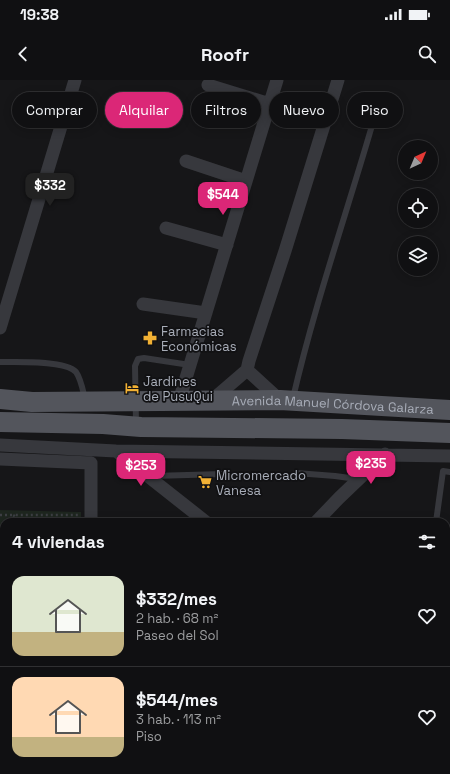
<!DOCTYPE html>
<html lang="es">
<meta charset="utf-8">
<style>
body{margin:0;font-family:"Space Grotesk",sans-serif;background:#1e1e20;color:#f1f3f6;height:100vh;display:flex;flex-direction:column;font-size:15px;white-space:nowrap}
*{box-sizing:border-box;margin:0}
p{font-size:13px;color:#9c9d9f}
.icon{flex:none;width:22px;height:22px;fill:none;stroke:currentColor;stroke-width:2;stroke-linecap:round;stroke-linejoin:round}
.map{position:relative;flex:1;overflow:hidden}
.side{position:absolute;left:0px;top:438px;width:450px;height:256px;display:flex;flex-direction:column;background:#101012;border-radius:12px 12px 0 0;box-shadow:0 2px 10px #0003,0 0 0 1px #303032}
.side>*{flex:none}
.guide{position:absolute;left:12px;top:12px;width:426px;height:36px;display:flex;gap:8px}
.needle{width:26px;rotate:44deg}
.tools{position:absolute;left:398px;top:60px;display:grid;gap:8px}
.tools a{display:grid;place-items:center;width:40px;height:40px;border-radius:50%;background:#101012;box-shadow:0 2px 10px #0003,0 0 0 1px #303032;font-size:20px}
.price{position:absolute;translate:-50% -34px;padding:0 9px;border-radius:8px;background:#db2777;color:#fff;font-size:13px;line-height:26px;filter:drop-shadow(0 1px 2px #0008)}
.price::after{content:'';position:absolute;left:50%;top:24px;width:12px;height:9px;margin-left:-6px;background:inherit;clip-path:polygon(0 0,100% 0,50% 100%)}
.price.selected{background:#222;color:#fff}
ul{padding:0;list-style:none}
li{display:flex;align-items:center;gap:12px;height:100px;padding:0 12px}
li+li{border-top:1px solid #303032}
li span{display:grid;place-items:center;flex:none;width:112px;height:80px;border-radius:12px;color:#555}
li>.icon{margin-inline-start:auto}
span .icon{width:48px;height:48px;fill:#fffc;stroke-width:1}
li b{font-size:17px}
h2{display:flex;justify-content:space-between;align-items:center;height:48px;padding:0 12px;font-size:17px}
.pill{padding:0 14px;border-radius:18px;background:#101012;box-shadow:0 2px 10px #0003,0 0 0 1px #303032;font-size:14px;line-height:36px}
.pill.selected{background:#db2777;color:#fff}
.status{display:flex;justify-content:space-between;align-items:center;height:28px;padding:0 20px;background:#101012;direction:ltr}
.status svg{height:11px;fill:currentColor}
header{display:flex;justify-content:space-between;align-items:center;height:52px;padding:0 12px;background:#101012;font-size:18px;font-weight:700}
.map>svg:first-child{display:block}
.green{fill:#1e261f}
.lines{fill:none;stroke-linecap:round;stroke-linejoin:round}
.path{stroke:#3d3f44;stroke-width:2.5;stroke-dasharray:2 3;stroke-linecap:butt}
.service{stroke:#37383d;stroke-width:6}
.minor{stroke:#37383d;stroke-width:13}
.primary{stroke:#53555c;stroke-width:20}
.labels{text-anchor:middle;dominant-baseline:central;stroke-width:3.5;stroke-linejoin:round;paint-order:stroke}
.poi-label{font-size:13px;fill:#a8adb8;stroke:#111113;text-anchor:start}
.street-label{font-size:13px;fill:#a8adb8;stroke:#111113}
</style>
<div class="status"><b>19:38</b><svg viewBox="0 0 49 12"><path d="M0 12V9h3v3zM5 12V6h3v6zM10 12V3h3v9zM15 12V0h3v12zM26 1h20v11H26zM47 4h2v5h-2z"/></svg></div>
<header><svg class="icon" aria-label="back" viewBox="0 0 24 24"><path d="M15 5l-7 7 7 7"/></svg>Roofr<svg class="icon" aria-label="search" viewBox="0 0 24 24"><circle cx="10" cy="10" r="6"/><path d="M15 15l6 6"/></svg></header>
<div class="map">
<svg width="450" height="694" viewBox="0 0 450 694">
<rect width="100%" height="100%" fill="#161618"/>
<path class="green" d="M0,430L81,432V442H4V467L0,469Z
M65,690H110L114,694H69Z
M300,690H325L330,694H304Z
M337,690H390V694H333Z"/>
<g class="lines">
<path class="path" d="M0,435H13
M23,442L13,435H80
M446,611L450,615
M446,679L450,675
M358,690L362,694
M431,694L435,690"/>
<path class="service" d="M0,282C16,282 66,280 76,292C81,299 83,311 85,319
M293,318C314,227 345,138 371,49
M136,343L135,286L138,279L144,278L190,285
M296,393L335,396L357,399
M152,396L223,394
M436,442L443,391L450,392
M0,524L4,525
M446,533L450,537
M0,604L4,608"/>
<path class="minor" d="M208,5L270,24
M186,81L246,101
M166,148L227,165
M143,224L206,233
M0,248L75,0
M247,290L280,320
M179,321L277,0
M211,321L247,290L249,281L285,171L338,0
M0,365L116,371L450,376
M116,371L206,442
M0,379L91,383V442
M316,442L339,418L385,374
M446,517L450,511
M0,544L4,540
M446,643L450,647
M133,694L137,690
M274,694L278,690"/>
<g class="primary">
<path id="s1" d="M0,319L32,322L280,320L450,330"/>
<path d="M0,342L103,344L141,347L342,349L450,353"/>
</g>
</g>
<defs>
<g id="pharmacy-bare" transform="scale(1.08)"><path d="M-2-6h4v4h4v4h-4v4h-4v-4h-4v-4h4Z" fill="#f2b134" stroke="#111113" stroke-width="2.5" paint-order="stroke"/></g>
<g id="hotel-bare" transform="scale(1.08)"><path d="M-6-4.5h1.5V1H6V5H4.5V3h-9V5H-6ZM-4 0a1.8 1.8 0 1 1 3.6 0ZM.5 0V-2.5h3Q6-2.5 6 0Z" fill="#f2b134" stroke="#111113" stroke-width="2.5" paint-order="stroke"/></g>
<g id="supermarket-bare" transform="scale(1.08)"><path d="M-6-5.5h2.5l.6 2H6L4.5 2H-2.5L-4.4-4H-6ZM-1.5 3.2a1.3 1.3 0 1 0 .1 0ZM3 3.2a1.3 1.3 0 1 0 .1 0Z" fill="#f2b134" stroke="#111113" stroke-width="2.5" paint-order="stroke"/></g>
</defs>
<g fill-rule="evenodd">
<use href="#pharmacy-bare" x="150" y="258"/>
<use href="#hotel-bare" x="132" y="308"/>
<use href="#supermarket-bare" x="205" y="402"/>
</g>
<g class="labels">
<g class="poi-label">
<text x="161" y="251">Farmacias<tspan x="161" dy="15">Económicas</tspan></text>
<text x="143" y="301">Jardines<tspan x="143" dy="15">de PusuQui</tspan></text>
<text x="216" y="395">Micromercado<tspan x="216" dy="15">Vanesa</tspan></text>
</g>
<g class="street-label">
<text stroke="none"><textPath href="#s1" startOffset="333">Avenida Manuel Córdova Galarza</textPath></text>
</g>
</g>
</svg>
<div class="tools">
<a><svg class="needle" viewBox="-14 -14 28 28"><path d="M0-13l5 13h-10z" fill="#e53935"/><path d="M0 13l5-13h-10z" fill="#9c9d9f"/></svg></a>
<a><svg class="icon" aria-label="locate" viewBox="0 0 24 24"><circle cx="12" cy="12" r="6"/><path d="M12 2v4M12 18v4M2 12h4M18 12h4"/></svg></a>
<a><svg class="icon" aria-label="layers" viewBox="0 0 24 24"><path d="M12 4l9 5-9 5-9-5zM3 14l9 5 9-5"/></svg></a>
</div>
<b class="price selected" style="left:50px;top:127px">$332</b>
<b class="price" style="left:223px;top:136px">$544</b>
<b class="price" style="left:371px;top:405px">$235</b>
<b class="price" style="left:141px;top:407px">$253</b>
<div class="guide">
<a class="pill">Comprar</a>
<a class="pill selected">Alquilar</a>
<a class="pill">Filtros</a>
<a class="pill">Nuevo</a>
<a class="pill">Piso</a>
</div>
<section class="side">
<h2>4 viviendas<svg class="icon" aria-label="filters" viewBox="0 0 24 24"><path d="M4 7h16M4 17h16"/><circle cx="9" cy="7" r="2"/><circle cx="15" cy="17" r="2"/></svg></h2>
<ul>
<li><span style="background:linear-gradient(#dfe7d0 70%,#c2b280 0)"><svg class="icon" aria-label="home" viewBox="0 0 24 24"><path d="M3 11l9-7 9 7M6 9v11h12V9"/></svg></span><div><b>$332/mes</b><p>2 hab. · 68 m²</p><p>Paseo del Sol</p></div><svg class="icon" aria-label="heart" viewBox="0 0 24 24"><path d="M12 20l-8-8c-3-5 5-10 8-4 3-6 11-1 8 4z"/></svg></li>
<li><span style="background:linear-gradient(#ffd9b3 75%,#c2b280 0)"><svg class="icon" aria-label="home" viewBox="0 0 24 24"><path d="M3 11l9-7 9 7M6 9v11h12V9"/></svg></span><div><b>$544/mes</b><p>3 hab. · 113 m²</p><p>Piso</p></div><svg class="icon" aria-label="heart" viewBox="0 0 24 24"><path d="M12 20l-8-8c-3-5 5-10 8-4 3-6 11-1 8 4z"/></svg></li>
</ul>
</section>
</div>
